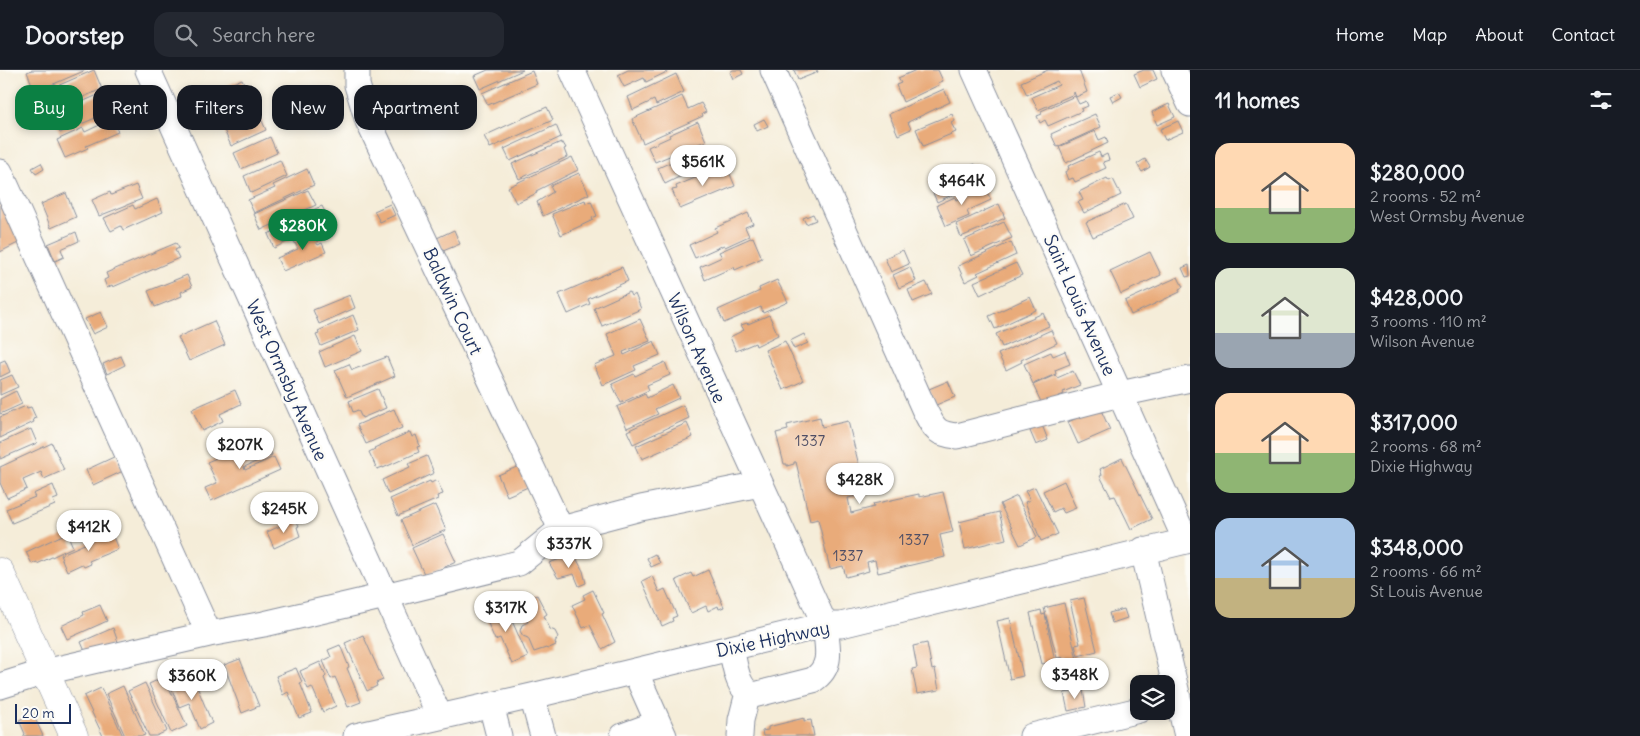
<!DOCTYPE html>
<meta charset="utf-8">
<style>
body{margin:0;font-family:Delius,sans-serif;background:#242831;color:#f1f3f6;height:100vh;display:flex;flex-direction:column;font-size:19px;white-space:nowrap}
*{box-sizing:border-box;margin:0}
p{font-size:16px;color:#9ea1a6}
.icon{flex:none;width:28px;height:28px;fill:none;stroke:currentColor;stroke-width:2;stroke-linecap:round;stroke-linejoin:round}
.map{position:relative;flex:1;overflow:hidden}
.panel{display:flex;flex-direction:column;background:#171b24;width:450px}
.panel>*{flex:none}
.guide{position:absolute;left:15px;top:15px;width:475px;height:45px;display:flex;gap:10px}
.fabs{position:absolute;left:1130px;top:605px;display:grid;gap:10px}
.fabs a{display:grid;place-items:center;width:45px;height:45px;border-radius:10px;background:#171b24;box-shadow:0 2px 8px #0003;font-size:25px}
.scale{position:absolute;left:15px;bottom:12px;width:56px;box-sizing:border-box;padding-left:5px;border:2px solid #1b2f5e;border-top:0;font-size:14px;line-height:18px;white-space:nowrap;color:#1b2f5e;-webkit-text-stroke:4px #fdfcf7;paint-order:stroke}
.price{position:absolute;translate:-50% -42px;padding:0 11px;border-radius:18px;background:#fff;color:#222;font-size:16px;line-height:32px;filter:drop-shadow(0 1px 2px #0008)}
.price::after{content:'';position:absolute;left:50%;top:30px;width:15px;height:11px;margin-left:-8px;background:inherit;clip-path:polygon(0 0,100% 0,50% 100%)}
.price.active{background:#0b8043;color:#fff}
ul{padding:0;list-style:none}
li{display:flex;align-items:center;gap:15px;height:125px;padding:0 25px}
li span{display:grid;place-items:center;flex:none;width:140px;height:100px;border-radius:15px;color:#555}
li>.icon{margin-inline-start:auto}
span .icon{width:60px;height:60px;fill:#fffc;stroke-width:1}
li b{font-size:21px}
h2{display:flex;justify-content:space-between;align-items:center;height:60px;padding:0 25px;font-size:21px}
.pill{padding:0 18px;border-radius:15px;background:#171b24;box-shadow:0 2px 8px #0003;font-size:18px;line-height:45px}
.pill.active{background:#0b8043;color:#fff}
header{display:flex;align-items:center;gap:30px;box-sizing:border-box;height:70px;padding:0 25px;background:#171b24;border-bottom:1px solid #363941}
header strong{font-size:24px}
nav{display:flex;gap:28px;margin-inline-start:auto;font-size:18px}
.search{width:350px;height:45px;background:#242831;display:flex;align-items:center;gap:12px;box-sizing:border-box;padding:0 18px;border-radius:15px;color:#9ea1a6;font-size:19px}
main{display:flex;flex:1;min-height:0}
.map>svg:first-child{display:block}
.building{fill:#e9ab7a}
.lines{fill:none;stroke-linecap:round;stroke-linejoin:round}
.minor-casing{stroke:#888e9c;stroke-width:27}
.major-casing{stroke:#888e9c;stroke-width:29}
.minor{stroke:#fff;stroke-width:25}
.major{stroke:#fff;stroke-width:28}
.labels{text-anchor:middle;dominant-baseline:central;stroke-width:5;stroke-linejoin:round;paint-order:stroke}
.number-label{font-size:15px;fill:#4e4e65}
.street-label{font-size:18px;fill:#1b2f5e;stroke:#fdfcf7}
</style>
<header>
<strong>Doorstep</strong>
<div class="search"><svg class="icon" aria-label="search" viewBox="0 0 24 24"><circle cx="10" cy="10" r="6"/><path d="M15 15l6 6"/></svg>Search here</div>
<nav><a>Home</a><a>Map</a><a>About</a><a>Contact</a></nav>
</header>
<main>
<div class="map">
<svg width="1190" height="666" viewBox="0 0 1190 666">
<rect width="100%" height="100%" fill="#fdfcf7"/>
<filter id="ink" filterUnits="userSpaceOnUse"><feTurbulence type="fractalNoise" baseFrequency=".02" numOctaves="2"/><feDisplacementMap in="SourceGraphic" scale="10" xChannelSelector="R" yChannelSelector="G"/><feConvolveMatrix kernelMatrix="1 2 1 2 8 2 1 2 1" color-interpolation-filters="sRGB"/></filter>
<filter id="wash" filterUnits="userSpaceOnUse"><feTurbulence type="fractalNoise" baseFrequency=".0096" numOctaves="4" result="noise"/><feDisplacementMap in="SourceGraphic" scale="20" xChannelSelector="R" yChannelSelector="G"/><feGaussianBlur stdDeviation="1.12" result="paint"/><feColorMatrix in="noise" values="0 0 0 0 0 0 0 0 0 0 0 0 0 0 0 0 0 1.4 0 .05"/><feComposite in="paint" operator="in"/></filter>
<g filter="url(#wash)">
<rect width="100%" height="100%" fill="#f5edd9"/>
<g id="blocks">
<path class="building" d="M32,0H86L35,22L27,2Z
M94,0L102,19L69,33L65,25L46,34L41,23Z
M488,0H523L480,19L474,6Z
M628,0H671L646,12L644,8L624,17L618,5Z
M733,0H741L743,4L733,9L730,2Z
M794,0H817L818,2L798,10Z
M916,0H938L943,11L938,13L939,15L903,32L896,15L901,13L898,8Z
M1048,0H1079L1087,22L1076,27L1074,22V24L1038,40L1032,27L1059,15L1057,11L1027,25L1021,12Z
M1144,0H1153L1157,9L1140,17L1134,4Z
M532,1L537,14L488,35L482,23Z
M676,4L684,22L656,35L654,30L633,40L628,27Z
M242,9L248,22L203,42L197,29Z
M944,19L950,32L908,52L911,59L898,65L889,44Z
M1119,22L1122,27L1113,32L1110,26Z
M100,24L103,32L108,30L112,41L60,63L52,45Z
M682,26L688,39L701,33L706,42L702,44L703,46L643,73L632,49Z
M1075,26L1079,34L1086,31L1088,36L1081,39L1082,41L1048,56L1045,50L1040,53L1037,46L1042,44L1041,41Z
M1169,34L1175,47L1157,55L1152,42Z
M324,35L327,42L317,47L314,39Z
M547,37L553,50L490,78L484,66Z
M259,44L266,60L231,76L224,60Z
M952,44L955,51L951,53L956,62L923,76L916,59Z
M1095,44L1101,57L1057,77L1051,64Z
M112,49L118,62L86,76L88,78L65,88L57,70L83,58L85,62Z
M764,49L768,56L757,61L754,54Z
M1178,51L1183,62L1165,70L1160,59Z
M698,52L706,71L655,92L648,77L670,67L669,65Z
M556,55L561,67L510,91L504,79Z
M1095,61L1099,70L1106,67L1108,73L1066,93L1059,77Z
M270,67L277,83L241,99L234,83Z
M561,72V74L563,73L566,78L564,79L567,87L519,109L512,94Z
M709,74L716,90L705,94L706,98L689,106L687,103L665,114L658,98L680,88L679,86L697,78L698,79Z
M1099,82L1101,87L1107,84L1109,90L1103,92L1106,98L1075,112L1073,108L1068,110L1065,102L1069,99L1068,96Z
M572,87L578,100L536,121L537,123L516,133L508,117Z
M1145,89L1150,97L1142,102L1137,94Z
M280,90L287,106L251,123L244,106Z
M41,93L44,99L36,104L32,98Z
M975,94L980,106L956,117L958,122L937,132L928,112L948,103L949,105Z
M726,95L735,116L680,139L672,120L677,119L676,116Z
M307,99L314,115L254,143L248,130L275,118L273,115Z
M579,103L589,124L543,146L537,132L553,122L550,116Z
M1107,108L1109,111L1113,109L1121,125L1084,143L1078,132L1083,130L1079,122Z
M136,115L142,129L99,146L92,130L110,122L111,125Z
M985,118L991,130L967,141L969,146L946,156L937,135L955,127L956,130Z
M308,120L316,135L261,160L254,144Z
M66,123L76,147L51,158L41,134Z
M157,129L163,142L123,160L121,156L111,161L104,148L133,135L135,139Z
M585,130L586,133L591,131L597,146L592,148L593,150L561,165L552,144Z
M5,132L22,171L0,182V135Z
M390,134L395,145L380,152L374,141Z
M999,134L1005,148L961,167L956,154Z
M1126,134L1133,149L1093,167L1086,152Z
M322,136L326,144L319,147L322,153L311,158L312,160L274,178L268,164L305,147L303,144Z
M748,143L753,154L745,157L749,166L725,177L724,175L695,188L689,175L717,162L715,158Z
M813,144L816,150L806,154L803,148Z
M1004,152L1012,168L971,186L964,170Z
M321,160L325,168L316,172L318,175L322,173L326,182L283,201L277,188L298,179L294,171Z
M454,160L460,174L443,181L437,168Z
M76,162L79,171L61,179L64,187L55,191L48,174Z
M753,167L762,188L735,200L734,197L705,210L700,197L722,187L719,182Z
M1011,172L1016,185L977,203L979,205L965,212L958,196Z
M176,173L179,178L175,180L179,188L113,217L112,215L107,218L104,210L108,208L106,203Z
M903,180L909,194L891,202L885,188Z
M1150,182L1161,205L1121,224L1110,201Z
M1016,193L1022,205L980,225L974,212Z
M1189,195L1190,206L1186,207L1182,198Z
M622,197L628,211L588,229L590,234L568,244L559,224Z
M910,197L916,211L899,218L893,205Z
M187,205L192,217L181,222L182,226L155,237L148,221Z
M1178,207L1183,217L1179,219L1180,222L1131,245L1125,231Z
M777,210L788,232L763,243L761,237L724,253L718,240L760,221L759,218Z
M926,212L932,224L913,232L908,220Z
M629,222L631,226L635,224L641,239L602,256L594,238Z
M350,225L355,238L319,254L313,240Z
M1030,227L1036,240L995,259L989,246Z
M101,242L108,257L93,264L85,249Z
M1043,243L1049,256L1002,277L996,264Z
M353,245L359,260L321,276L316,265L319,264L318,261Z
M769,245L778,265L756,276L755,273L736,281L730,267L744,260L741,255L747,253L748,254Z
M640,249L650,271L623,282L624,285L654,271L660,285L634,296L636,300L603,315L594,295L616,286L607,264Z
M214,251L225,275L189,291L178,267Z
M1051,260L1057,273L1021,290L1022,292L1006,300L998,284Z
M804,264L808,273L794,279L790,271Z
M355,266L362,281L325,297L319,282Z
M785,271L803,311L783,320L765,280Z
M1065,281L1070,294L1055,300L1056,304L1033,314L1024,294L1051,282L1053,286Z
M121,286L125,295L107,304L103,294Z
M387,287L395,306L347,327L335,300L349,294L352,300Z
M5,290L10,302L0,307V292Z
M665,292L670,305L647,315L649,320L621,333L612,314L634,304L635,306Z
M1073,301L1080,315L1063,322L1064,324L1042,334L1033,315L1055,305L1057,308Z
M12,305L18,317L0,325V310Z
M948,311L955,327L936,335L929,319Z
M673,315L679,328L655,339L658,344L627,358L617,337L645,324L647,328Z
M378,319L386,338L362,348L358,340L353,342L349,331Z
M235,320L241,334L220,344L223,351L202,361L192,339Z
M16,321L22,334L0,344V329Z
M683,335L689,348L633,374L627,361Z
M26,336L27,338L31,337L36,348L33,349L34,352L0,368V347Z
M1100,338L1110,360L1078,374L1068,352Z
M394,339L402,358L366,374L357,355Z
M820,347L822,357L848,351L866,424L848,428L851,443L874,437L873,434L919,424V427L943,422L953,462L940,465L945,487L878,503L875,490L867,492L869,501L846,507L843,496L830,499L818,449L810,451L796,392H794V394L787,396V394H784L776,363L788,360L787,355Z
M687,353L693,367L642,389L636,376Z
M1042,355L1048,370L1036,375L1030,361Z
M31,359L37,373L0,389V373Z
M410,362L412,367L416,365L420,376L417,377L419,382L383,398V397L377,399L369,382L375,379L374,378Z
M266,372L272,385L244,397L245,400L274,387L280,400L211,431L205,418L217,413L207,392L240,378L242,382Z
M52,373L64,400L44,409L41,402L23,410L27,419L7,428L0,413V397Z
M116,386L123,401L93,415L86,400Z
M427,386L434,403L388,424L382,410L410,397L408,394Z
M1122,388L1152,449L1131,459L1115,426L1111,427L1100,406L1102,405L1100,399Z
M519,396L528,417L507,426L498,405Z
M437,410L443,424L437,426L438,429L398,446L390,429L430,411L431,413Z
M1064,411L1076,438L1064,443L1061,438L1053,442L1043,421Z
M53,415L58,428L53,430L55,435L12,453L6,439L35,427L33,424Z
M1035,417L1058,464L1041,471L1025,432L1030,430L1025,421Z
M1017,426L1037,467L1020,475L1000,434Z
M435,435L446,460L412,475L401,450Z
M999,442L1006,469L965,479L959,452Z
M296,449L299,456L297,457L300,466L274,478L267,462Z
M111,462L118,479L89,491L91,494L84,497L82,494L67,501L60,485Z
M67,463L73,477L37,494V492L32,494L26,482Z
M443,464L456,492L425,506L412,478Z
M574,484L583,501L586,513L579,516L574,504L558,508L549,493Z
M655,484L660,493L651,497L647,488Z
M708,500L724,537L719,539L718,536L708,541L706,536L691,543L676,510L691,503L693,507Z
M652,506L659,522L665,519L677,546L672,548L673,551L662,556L642,511Z
M593,520L604,543L602,544L615,572L602,579L590,555L583,558L572,535L585,529L583,525Z
M537,525L547,544L544,546L550,559L555,561L558,567L555,572L556,575L547,579L546,578L534,582L528,568L523,566L520,561L522,555L528,552L520,532Z
M1084,528L1097,581L1078,586L1075,575L1080,574L1070,531Z
M1064,533L1078,594L1065,597L1062,587L1057,588L1044,538Z
M100,535L107,551L67,569L61,556L84,545L83,542Z
M505,535L528,587L512,594L500,568L495,570L484,544Z
M1124,539L1127,548L1112,553L1109,543Z
M1041,540L1042,545L1045,544L1055,591L1042,594L1030,543Z
M1010,548L1023,606L1010,609L997,551Z
M113,558L118,572L106,577L88,588L81,572Z
M363,565L383,610L376,613L377,616L367,621L345,573Z
M927,573L932,600L935,599L939,620L917,624L912,599L917,598L913,576Z
M340,575L349,597L347,598L361,632L348,637L335,607L331,609L323,591L331,587L328,580Z
M240,589L259,636L242,643L224,595Z
M320,592L326,606L324,608L336,636L323,642L312,617L308,619L300,601Z
M296,598L302,612L300,613L312,643L299,648L288,622L283,625L276,606Z
M164,607L187,656L171,663L149,614Z
M193,607L212,653L200,659L189,633L179,637L171,617Z
M145,613L167,661L156,666H149L128,621Z
M123,616L145,665L142,666H125L106,624Z
M101,618L123,666H103L84,626Z
M1083,620L1086,637L1068,641L1064,623Z
M33,644L43,666H23L25,664L19,650Z
M804,648V651L811,650L814,666H763L762,661L768,660V657Z"/>
</g>
</g>
<g filter="url(#ink)">
<use href="#blocks" fill-opacity="0" stroke="#888e9c" stroke-width="1"/>
<g class="lines">
<g class="minor-casing">
<path id="minor" d="M148,0L440,647
M357,0V15L368,51L561,459
M572,0L825,555C827,577 834,596 813,610L754,625C736,620 735,593 731,578
M773,0L924,339C934,358 935,364 957,366L1120,324L1190,309
M974,0L1186,471
M1174,0L1190,34
M0,102L209,564
M1143,480L1187,666
M635,601L664,666
M0,616L45,602L209,564L264,554L385,526L519,493L561,459L641,438L760,414
M532,626L543,666
M491,635L499,666
M356,666L532,626L825,555H841L1190,470
M623,666L658,653
M740,666L741,650L748,623
M1032,666L1139,640"/>
</g>
<g class="major-casing">
<path id="major" d="M0,502L74,666"/>
</g>
<use href="#minor" class="minor"/>
<use href="#major" class="major"/>
</g>
</g>
<g class="labels">
<g class="number-label">
<text x="810" y="370">1337</text>
<text x="914" y="469">1337</text>
<text x="848" y="485">1337</text>
</g>
<g class="street-label">
<text transform="translate(453 231) rotate(65)">Baldwin Court</text>
<text transform="translate(1080 235) rotate(66)">Saint Louis Avenue</text>
<text transform="translate(697 278) rotate(66)">Wilson Avenue</text>
<text transform="translate(287 310) rotate(66)">West Ormsby Avenue</text>
<text transform="translate(773 569) rotate(-12)">Dixie Highway</text>
</g>
</g>
</svg>
<div class="fabs">
<a><svg class="icon" aria-label="layers" viewBox="0 0 24 24"><path d="M12 4l9 5-9 5-9-5zM3 14l9 5 9-5"/></svg></a>
</div>
<div class="scale">20 m</div>
<b class="price" style="left:703px;top:117px">$561K</b>
<b class="price" style="left:962px;top:136px">$464K</b>
<b class="price active" style="left:303px;top:181px">$280K</b>
<b class="price" style="left:240px;top:400px">$207K</b>
<b class="price" style="left:860px;top:435px">$428K</b>
<b class="price" style="left:284px;top:464px">$245K</b>
<b class="price" style="left:89px;top:482px">$412K</b>
<b class="price" style="left:569px;top:499px">$337K</b>
<b class="price" style="left:506px;top:563px">$317K</b>
<b class="price" style="left:1075px;top:630px">$348K</b>
<b class="price" style="left:192px;top:631px">$360K</b>
<div class="guide">
<a class="pill active">Buy</a>
<a class="pill">Rent</a>
<a class="pill">Filters</a>
<a class="pill">New</a>
<a class="pill">Apartment</a>
</div>
</div>
<section class="panel">
<h2>11 homes<svg class="icon" aria-label="filters" viewBox="0 0 24 24"><path d="M4 7h16M4 17h16"/><circle cx="9" cy="7" r="2"/><circle cx="15" cy="17" r="2"/></svg></h2>
<ul>
<li><span style="background:linear-gradient(#ffd9b3 65%,#8fb573 0)"><svg class="icon" aria-label="home" viewBox="0 0 24 24"><path d="M3 11l9-7 9 7M6 9v11h12V9"/></svg></span><div><b>$280,000</b><p>2 rooms · 52 m²</p><p>West Ormsby Avenue</p></div></li>
<li><span style="background:linear-gradient(#dfe7d0 65%,#9aa5b1 0)"><svg class="icon" aria-label="home" viewBox="0 0 24 24"><path d="M3 11l9-7 9 7M6 9v11h12V9"/></svg></span><div><b>$428,000</b><p>3 rooms · 110 m²</p><p>Wilson Avenue</p></div></li>
<li><span style="background:linear-gradient(#ffd9b3 60%,#8fb573 0)"><svg class="icon" aria-label="home" viewBox="0 0 24 24"><path d="M3 11l9-7 9 7M6 9v11h12V9"/></svg></span><div><b>$317,000</b><p>2 rooms · 68 m²</p><p>Dixie Highway</p></div></li>
<li><span style="background:linear-gradient(#a9c7e8 60%,#c2b280 0)"><svg class="icon" aria-label="home" viewBox="0 0 24 24"><path d="M3 11l9-7 9 7M6 9v11h12V9"/></svg></span><div><b>$348,000</b><p>2 rooms · 66 m²</p><p>St Louis Avenue</p></div></li>
</ul>
</section>
</main>
